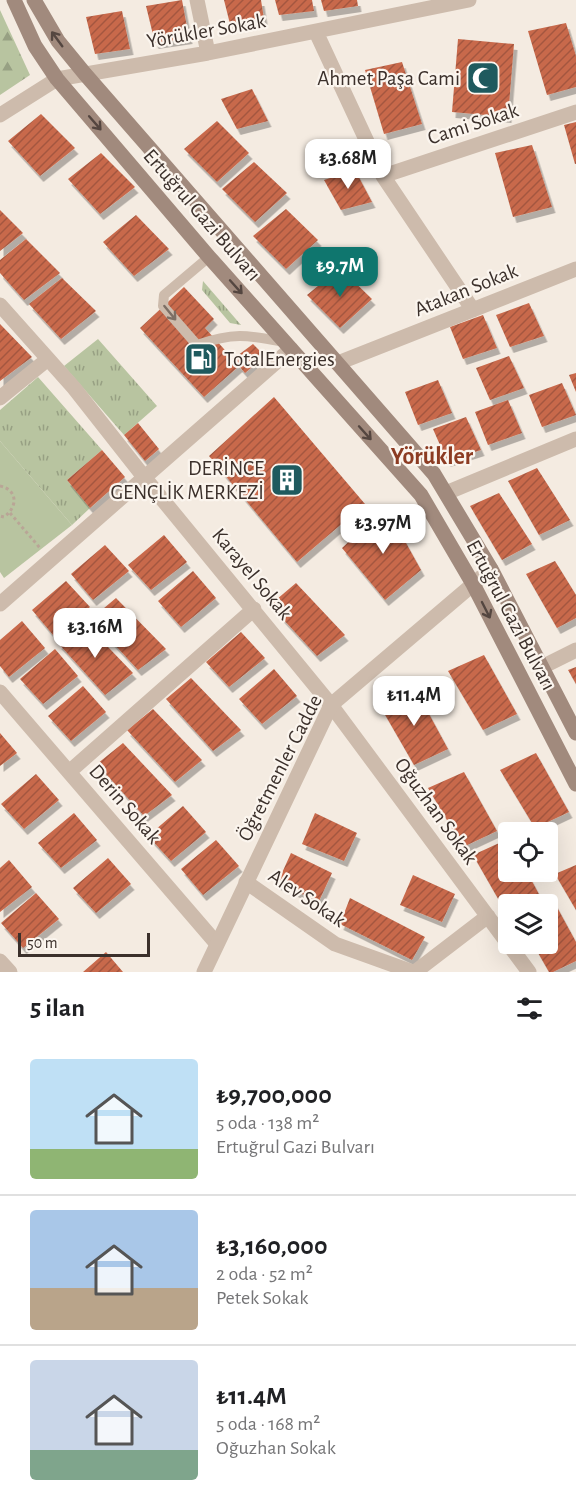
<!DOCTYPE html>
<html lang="tr">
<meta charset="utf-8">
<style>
body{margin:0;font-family:"Alegreya Sans",sans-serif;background:#f6f6f6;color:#202124;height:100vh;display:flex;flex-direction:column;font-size:22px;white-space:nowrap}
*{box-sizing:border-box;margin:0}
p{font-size:20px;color:#757577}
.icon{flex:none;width:33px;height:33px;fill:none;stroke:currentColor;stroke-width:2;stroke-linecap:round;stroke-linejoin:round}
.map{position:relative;height:972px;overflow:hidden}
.drawer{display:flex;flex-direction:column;background:#fff;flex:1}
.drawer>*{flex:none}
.fabs{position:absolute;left:498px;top:822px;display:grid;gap:12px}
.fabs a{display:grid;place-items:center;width:60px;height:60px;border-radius:6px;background:#fff;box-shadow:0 6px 24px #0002;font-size:30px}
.scale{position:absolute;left:18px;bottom:15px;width:132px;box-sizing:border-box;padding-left:6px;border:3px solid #3b302b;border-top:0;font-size:16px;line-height:21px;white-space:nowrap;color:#3b302b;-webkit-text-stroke:4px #fbf5ee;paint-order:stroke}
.price{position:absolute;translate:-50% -51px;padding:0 14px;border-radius:12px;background:#fff;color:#222;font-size:20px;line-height:39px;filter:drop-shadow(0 2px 3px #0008)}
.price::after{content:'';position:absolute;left:50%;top:36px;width:18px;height:14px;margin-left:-9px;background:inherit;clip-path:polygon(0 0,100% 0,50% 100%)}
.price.on{background:#0f766e;color:#fff}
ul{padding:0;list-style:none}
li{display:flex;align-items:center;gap:18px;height:150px;padding:0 30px}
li+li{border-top:2px solid #e0e0e0}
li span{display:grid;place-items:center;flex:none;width:168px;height:120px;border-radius:6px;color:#555}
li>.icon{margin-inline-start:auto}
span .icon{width:72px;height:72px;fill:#fffc;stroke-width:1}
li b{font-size:26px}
h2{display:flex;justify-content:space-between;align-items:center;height:72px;padding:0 30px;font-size:26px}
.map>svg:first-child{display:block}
.grass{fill:url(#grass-tufts)}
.forest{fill:url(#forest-firs)}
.park{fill:#b8c4a0}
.building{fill:url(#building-hatch);filter:url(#shadow)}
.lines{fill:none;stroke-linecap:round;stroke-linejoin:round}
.path{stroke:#b9a596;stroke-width:3;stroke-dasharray:3 3;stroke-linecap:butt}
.service{stroke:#cdbbac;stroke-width:10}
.minor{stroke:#cdbbac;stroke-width:15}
.tertiary{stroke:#cdbbac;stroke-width:15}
.secondary{stroke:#a18a7d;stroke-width:15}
.oneway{stroke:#544640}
.oneway2{stroke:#7d6f65}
.labels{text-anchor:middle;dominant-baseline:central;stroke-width:4.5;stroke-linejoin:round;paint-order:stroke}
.street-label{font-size:21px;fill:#3b302b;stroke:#fbf5ee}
.poi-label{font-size:21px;fill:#3b302b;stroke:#fbf5ee;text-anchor:end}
.quarter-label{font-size:24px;font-weight:bold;fill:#8c3b22;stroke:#fbf5ee}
</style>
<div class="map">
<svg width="576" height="972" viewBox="0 0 576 972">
<defs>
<pattern id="grass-tufts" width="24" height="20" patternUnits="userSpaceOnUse" patternTransform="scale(1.5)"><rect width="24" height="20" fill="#b8c4a0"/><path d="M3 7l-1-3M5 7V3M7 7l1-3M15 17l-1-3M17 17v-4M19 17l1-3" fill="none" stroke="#97a083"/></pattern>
<pattern id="forest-firs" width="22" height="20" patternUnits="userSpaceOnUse" patternTransform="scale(1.5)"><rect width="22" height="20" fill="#b8c4a0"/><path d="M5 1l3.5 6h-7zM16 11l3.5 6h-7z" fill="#97a083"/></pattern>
<pattern id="building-hatch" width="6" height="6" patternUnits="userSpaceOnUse" patternTransform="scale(1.5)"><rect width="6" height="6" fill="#c8694b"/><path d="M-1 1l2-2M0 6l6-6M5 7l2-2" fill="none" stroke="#a4573f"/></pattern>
<filter id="shadow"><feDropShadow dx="3.5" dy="6" stdDeviation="0" flood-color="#0004"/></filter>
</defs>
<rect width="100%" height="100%" fill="#f4ebe1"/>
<path class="grass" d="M203,281L241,325L230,323L202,290Z
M98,339L157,406L124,435L64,366Z
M38,377L102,450L67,480L90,508L72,525L0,441V410Z"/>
<path class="forest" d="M0,10L30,75L0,95Z"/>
<path class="park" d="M0,441L72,525L4,578L0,572Z"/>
<path class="building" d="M182,0L189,38L155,43L146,6Z
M224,0H261L264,19L230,24Z
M275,0H312L314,11L279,15Z
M321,0H357L358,6L324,11Z
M122,11L130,49L95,54L86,17Z
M566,23L576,56V87L547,95L528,31Z
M458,39L514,44L508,117L452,112Z
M402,62L422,124L384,134L365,70Z
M252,89L268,121L237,129L221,99Z
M41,114L75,148L40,176L8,141Z
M217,121L249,153L217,182L184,149Z
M576,122V164H575L564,125Z
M532,145L552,207L513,217L495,153Z
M101,153L135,187L100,214L68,179Z
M254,162L287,193L255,222L222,189Z
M355,170L372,202L341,210L324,180Z
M286,209L318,240L286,269L253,236Z
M0,210L23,233L0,251Z
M136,215L169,249L134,276L103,242Z
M26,239L60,273L24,300L0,273V260Z
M340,268L372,299L340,328L307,295Z
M62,278L96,311L61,339L29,304Z
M184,287L214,319L205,328L233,359L253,344L265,356L245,373L239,366L204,397L140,328Z
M529,303L544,336L510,347L496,315Z
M483,315L497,348L463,359L450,327Z
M0,324L32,357L0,381Z
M509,356L524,388L490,400L476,368Z
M576,373V392L569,375Z
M438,380L452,413L418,425L405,392Z
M562,383L576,415L542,427L529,395Z
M274,397L365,504L297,562L209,456Z
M508,400L522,433L488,445L475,412Z
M466,417L481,450L447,461L433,429Z
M138,423L159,449L145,461L124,435Z
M102,450L125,477L90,508L67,480Z
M537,468L570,520L539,535L508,481Z
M499,493L532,544L502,560L470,506Z
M386,507L421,570L385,600L342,548Z
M164,535L187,562L151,590L128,565Z
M105,545L129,571L93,600L71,574Z
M555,561L576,595V618L557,628L526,574Z
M193,571L216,598L181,627L158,601Z
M66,581L90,607L54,636L32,610Z
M296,583L345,635L317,656L270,605Z
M116,598L166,649L138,670L91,619Z
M22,621L45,648L9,677L0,666V640Z
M84,622L133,673L105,695L58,643Z
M241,632L265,658L229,687L206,662Z
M55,649L78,676L43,704L20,679Z
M484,655L517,714L483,730L448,671Z
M576,667V684L568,670Z
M274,669L297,696L262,724L239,699Z
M191,678L241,730L213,751L166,699Z
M83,686L106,712L71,741L48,716Z
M416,690L448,749L414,765L380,706Z
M153,709L202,760L175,782L127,730Z
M0,733L17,753L0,766Z
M123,743L172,795L144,816L97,764Z
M536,753L569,812L535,828L500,770Z
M464,772L497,831L463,847L428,788Z
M36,774L59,800L24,829L1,804Z
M183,806L206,832L171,861L148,836Z
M74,813L97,840L61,868L38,843Z
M315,813L357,833L344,861L302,844Z
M508,839V872H527L541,898L527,904H508V916L473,855Z
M216,840L239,866L203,895L181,869Z
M291,853L332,873L319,901L277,884Z
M108,858L131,884L96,913L73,888Z
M9,860L32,887L0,912V868Z
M576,865V910L555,874Z
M413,875L455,894L442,922L400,905Z
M36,893L59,919L23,948L1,923Z
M350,898L425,937L412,960L340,924Z
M552,898L576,942V961L553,972H549L533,944H548V904H538Z
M106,952L123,972H83Z"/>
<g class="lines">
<path class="path" d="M0,486C18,490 18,507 4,517L0,516
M10,513L40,548"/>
<path class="service" d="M209,257L164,295L163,306L197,345C234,332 247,335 284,342"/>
<path class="minor" d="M197,0L208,53
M316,32L383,176L473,310
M57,79L208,53L469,0
M383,176L576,112
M0,305L74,388L144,477L331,705L529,972
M338,363L576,269
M0,398L48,359
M446,493L576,439
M0,604L291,349
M542,667L576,650
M0,692L217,944
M69,772L254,609
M246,882L335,944L413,972
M0,961L10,972
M415,972L488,916"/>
<path class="tertiary" d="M0,115L57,79
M204,972L331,705L491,569"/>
<path class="secondary" d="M14,0L35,46L57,79L209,257L421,495L473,584L576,784
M34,0L58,41L85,74L434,474L491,569L576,733"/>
</g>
<defs><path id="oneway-shaft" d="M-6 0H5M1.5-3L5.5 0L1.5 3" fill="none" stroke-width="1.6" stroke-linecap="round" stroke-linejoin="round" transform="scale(1.5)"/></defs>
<g class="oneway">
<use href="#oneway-shaft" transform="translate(57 39) rotate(-126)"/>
<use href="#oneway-shaft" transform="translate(95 123) rotate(49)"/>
<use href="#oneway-shaft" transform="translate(236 287) rotate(48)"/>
<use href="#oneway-shaft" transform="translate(365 433) rotate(48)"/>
<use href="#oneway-shaft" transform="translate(486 610) rotate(63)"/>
</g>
<use class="oneway2" href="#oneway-shaft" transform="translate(170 313) rotate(51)"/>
<defs>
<g id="mosque-square" transform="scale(1.725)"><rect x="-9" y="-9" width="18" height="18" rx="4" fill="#1f5a5e" stroke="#fbf5ee"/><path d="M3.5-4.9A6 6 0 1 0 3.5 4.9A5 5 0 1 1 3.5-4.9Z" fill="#fff"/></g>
<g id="fuel-square" transform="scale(1.725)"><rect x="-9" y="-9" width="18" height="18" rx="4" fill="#1f5a5e" stroke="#fbf5ee"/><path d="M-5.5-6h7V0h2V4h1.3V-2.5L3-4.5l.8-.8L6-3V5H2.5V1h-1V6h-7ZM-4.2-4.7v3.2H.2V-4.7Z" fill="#fff"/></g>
<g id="building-square" transform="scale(1.725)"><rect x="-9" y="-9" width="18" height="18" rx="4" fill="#1f5a5e" stroke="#fbf5ee"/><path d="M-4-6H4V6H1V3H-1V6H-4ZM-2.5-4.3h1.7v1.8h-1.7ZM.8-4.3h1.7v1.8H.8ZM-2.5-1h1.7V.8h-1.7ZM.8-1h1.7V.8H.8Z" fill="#fff"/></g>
</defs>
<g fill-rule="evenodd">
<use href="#mosque-square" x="483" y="78"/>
<use href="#fuel-square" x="201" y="359"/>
<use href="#building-square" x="287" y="480"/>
</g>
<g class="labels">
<g class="street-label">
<text transform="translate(206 31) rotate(-10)">Yörükler Sokak</text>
<text transform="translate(473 124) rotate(-18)">Cami Sokak</text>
<text transform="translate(202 215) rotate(49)">Ertuğrul Gazi Bulvarı</text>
<text transform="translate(466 290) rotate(-22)">Atakan Sokak</text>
<text transform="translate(252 574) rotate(50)">Karayel Sokak</text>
<text transform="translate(511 615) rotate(62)">Ertuğrul Gazi Bulvarı</text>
<text transform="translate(280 768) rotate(-63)">Öğretmenler Cadde</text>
<text transform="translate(125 804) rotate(49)">Derin Sokak</text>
<text transform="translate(436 811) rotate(54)">Oğuzhan Sokak</text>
<text transform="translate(307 898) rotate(34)">Alev Sokak</text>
</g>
<g class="poi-label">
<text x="460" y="78">Ahmet Paşa Cami</text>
<text x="224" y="359" text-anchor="start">TotalEnergies</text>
<text x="264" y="468">DERİNCE<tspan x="264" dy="24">GENÇLİK MERKEZİ</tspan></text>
</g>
<g class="quarter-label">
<text x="432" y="457">Yörükler</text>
</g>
</g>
</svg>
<div class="fabs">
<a><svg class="icon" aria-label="locate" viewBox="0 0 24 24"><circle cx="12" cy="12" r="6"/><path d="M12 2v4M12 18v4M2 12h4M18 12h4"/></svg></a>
<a><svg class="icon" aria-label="layers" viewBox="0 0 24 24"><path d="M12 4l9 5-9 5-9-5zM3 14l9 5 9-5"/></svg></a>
</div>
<div class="scale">50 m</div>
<b class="price" style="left:348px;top:190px">₺3.68M</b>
<b class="price on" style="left:340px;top:298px">₺9.7M</b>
<b class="price" style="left:383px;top:555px">₺3.97M</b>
<b class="price" style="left:95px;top:659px">₺3.16M</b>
<b class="price" style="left:414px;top:727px">₺11.4M</b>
</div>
<section class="drawer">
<h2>5 ilan<svg class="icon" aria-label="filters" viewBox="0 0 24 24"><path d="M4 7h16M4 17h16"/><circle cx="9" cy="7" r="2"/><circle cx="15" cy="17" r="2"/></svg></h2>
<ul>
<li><span style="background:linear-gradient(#bfe0f5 75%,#8fb573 0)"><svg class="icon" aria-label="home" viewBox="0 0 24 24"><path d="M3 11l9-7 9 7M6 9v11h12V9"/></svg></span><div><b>₺9,700,000</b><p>5 oda · 138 m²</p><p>Ertuğrul Gazi Bulvarı</p></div></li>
<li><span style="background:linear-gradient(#a9c7e8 65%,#b9a48a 0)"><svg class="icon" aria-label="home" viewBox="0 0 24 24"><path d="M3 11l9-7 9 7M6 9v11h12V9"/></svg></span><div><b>₺3,160,000</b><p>2 oda · 52 m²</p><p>Petek Sokak</p></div></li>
<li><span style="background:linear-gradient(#c9d6e8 75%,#7fa58c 0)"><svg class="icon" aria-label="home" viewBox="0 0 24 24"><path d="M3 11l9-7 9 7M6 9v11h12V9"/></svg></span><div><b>₺11.4M</b><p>5 oda · 168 m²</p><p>Oğuzhan Sokak</p></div></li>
</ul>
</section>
